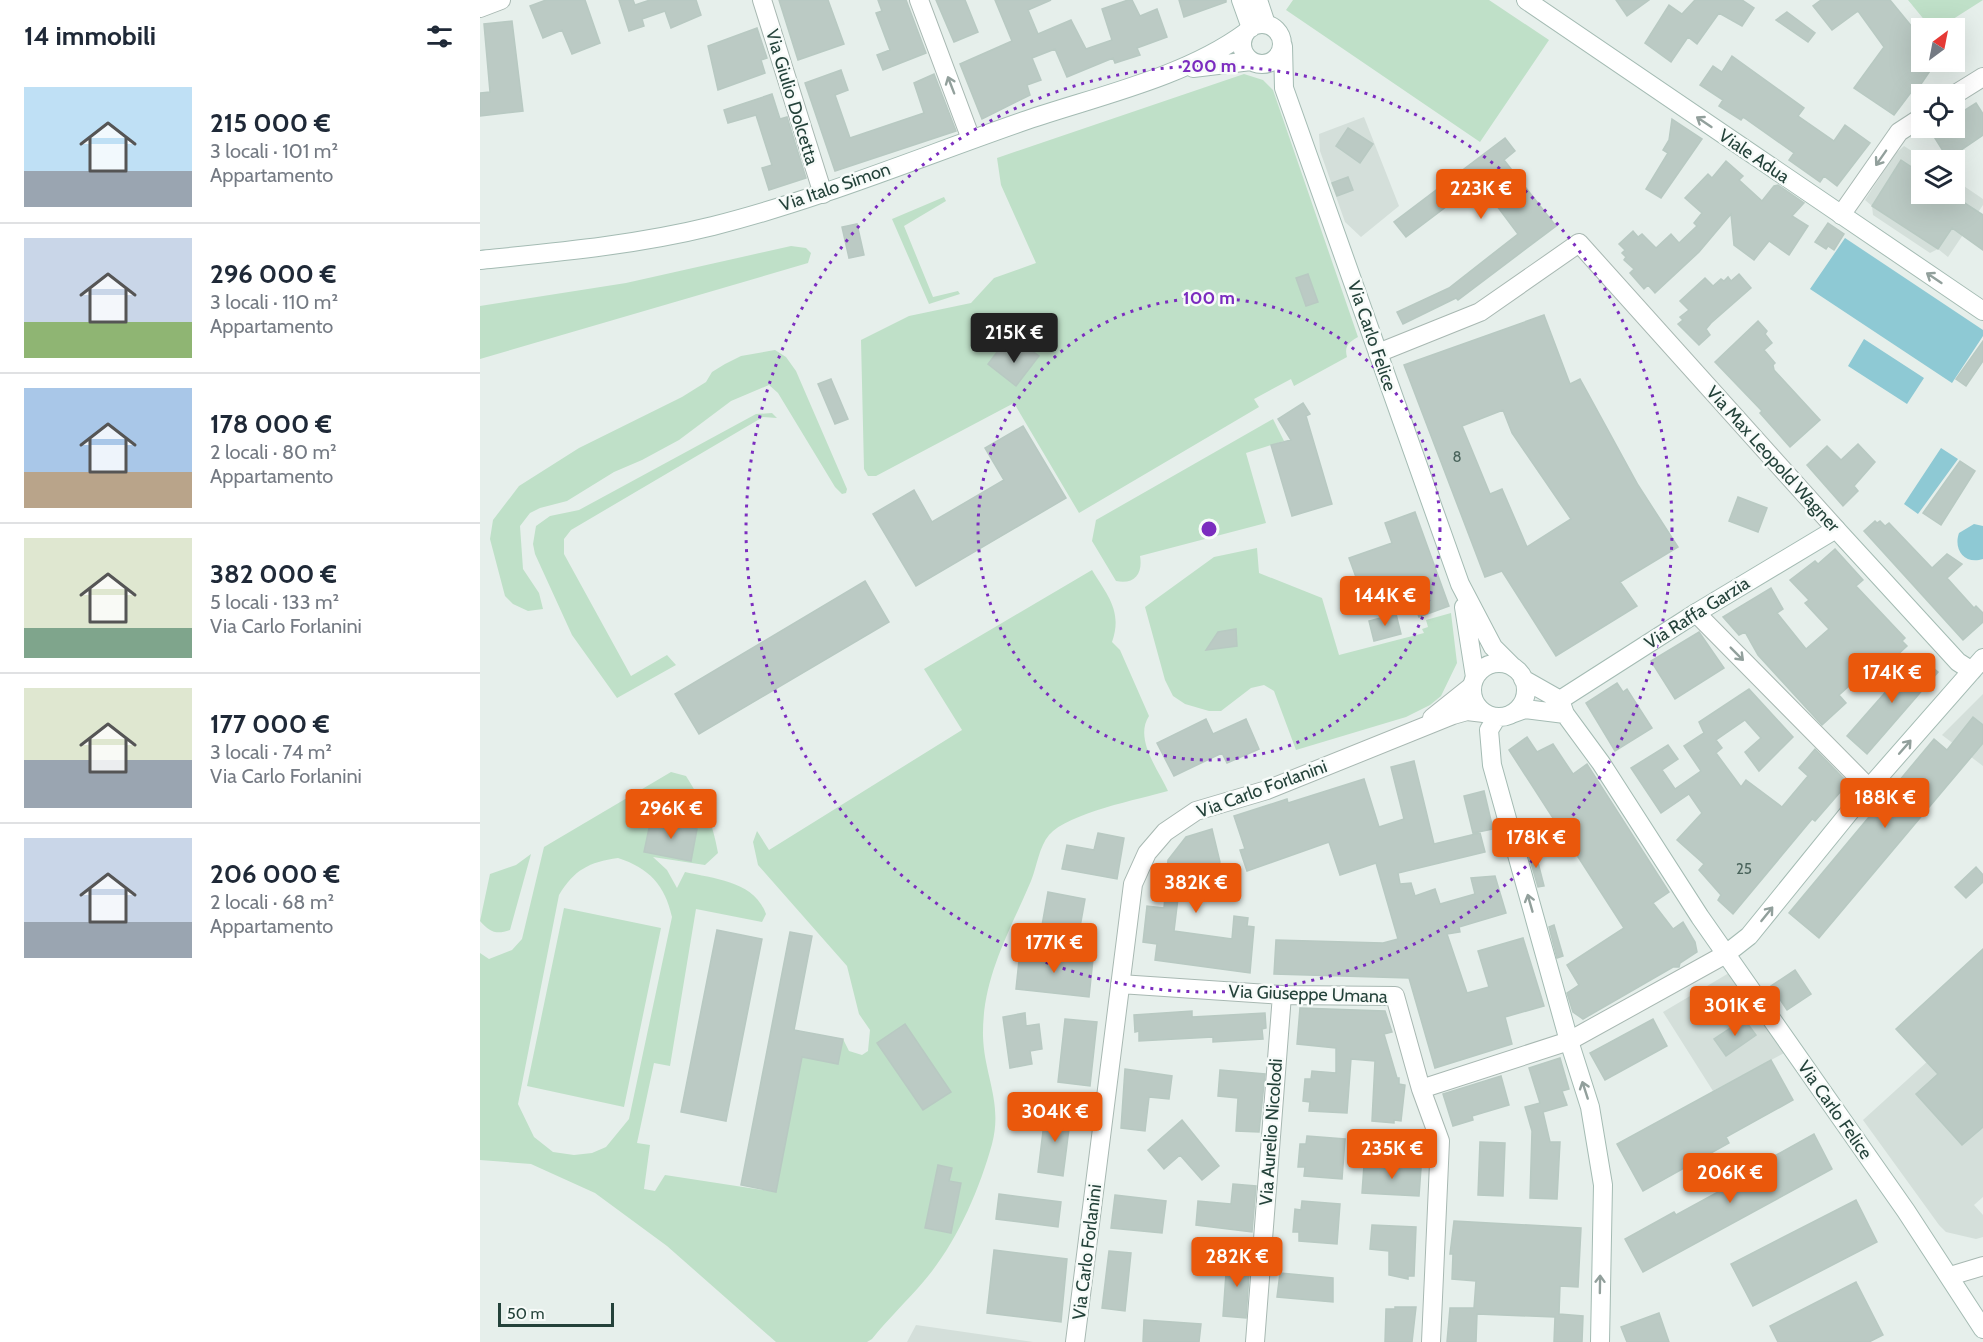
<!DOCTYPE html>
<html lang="it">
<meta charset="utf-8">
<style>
body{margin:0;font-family:Cabin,sans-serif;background:#f6f6f7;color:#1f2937;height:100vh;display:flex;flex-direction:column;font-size:22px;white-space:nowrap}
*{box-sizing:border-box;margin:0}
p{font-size:20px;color:#747a83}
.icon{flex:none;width:33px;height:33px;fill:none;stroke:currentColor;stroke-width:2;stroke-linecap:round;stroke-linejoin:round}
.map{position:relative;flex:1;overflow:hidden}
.sheet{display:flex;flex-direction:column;background:#fff;width:480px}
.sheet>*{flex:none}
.needle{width:39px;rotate:32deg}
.fabs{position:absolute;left:1431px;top:18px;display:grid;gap:12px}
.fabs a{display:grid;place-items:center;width:54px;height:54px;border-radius:0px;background:#fff;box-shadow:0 6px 24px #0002;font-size:30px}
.scale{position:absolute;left:18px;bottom:15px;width:116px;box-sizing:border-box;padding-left:6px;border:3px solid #24423a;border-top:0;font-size:16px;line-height:21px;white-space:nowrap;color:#24423a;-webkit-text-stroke:4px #f7fbf9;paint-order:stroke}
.price{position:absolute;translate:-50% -51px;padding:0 14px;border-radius:6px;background:#ea580c;color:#fff;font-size:20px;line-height:39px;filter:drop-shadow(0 2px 3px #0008)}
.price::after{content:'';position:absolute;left:50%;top:36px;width:18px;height:14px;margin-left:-9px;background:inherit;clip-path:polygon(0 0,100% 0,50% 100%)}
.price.active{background:#222;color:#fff}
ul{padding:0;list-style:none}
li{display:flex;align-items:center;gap:18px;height:150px;padding:0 24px}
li+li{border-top:2px solid #e0e1e3}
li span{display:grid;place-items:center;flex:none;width:168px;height:120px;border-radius:0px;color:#555}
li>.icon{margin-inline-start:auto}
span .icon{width:72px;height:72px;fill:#fffc;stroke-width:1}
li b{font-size:26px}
h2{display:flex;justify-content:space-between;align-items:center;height:72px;padding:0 24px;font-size:26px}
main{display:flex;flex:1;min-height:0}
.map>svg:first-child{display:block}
.built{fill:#d4dfda}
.green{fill:#bfe0c8;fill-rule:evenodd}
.water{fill:#8ec9d4}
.building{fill:#bbcac4;stroke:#b8c9c2;stroke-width:1.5;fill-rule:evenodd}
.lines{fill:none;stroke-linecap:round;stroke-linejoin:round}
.street-casing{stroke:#a8b8b2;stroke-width:20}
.secondary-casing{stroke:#a4bbb3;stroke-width:20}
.street{stroke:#fff;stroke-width:18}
.secondary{stroke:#fff;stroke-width:18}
.oneway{stroke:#92a09c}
.ring{fill:none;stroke:#7b2cbf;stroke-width:3;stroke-dasharray:3 6}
.labels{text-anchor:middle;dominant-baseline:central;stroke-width:5;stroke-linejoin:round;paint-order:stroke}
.number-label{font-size:15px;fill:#4a645c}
.street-label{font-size:18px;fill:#24423a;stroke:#f7fbf9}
.centre{fill:#7b2cbf;stroke:#f7fbf9;stroke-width:3}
.ring-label{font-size:18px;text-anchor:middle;font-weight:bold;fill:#7b2cbf;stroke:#f7fbf9;stroke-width:5;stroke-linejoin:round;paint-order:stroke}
</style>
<main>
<section class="sheet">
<h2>14 immobili<svg class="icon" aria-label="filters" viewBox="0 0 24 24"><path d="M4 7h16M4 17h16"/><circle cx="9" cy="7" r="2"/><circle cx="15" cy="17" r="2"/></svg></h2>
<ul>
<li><span style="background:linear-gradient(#bfe0f5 70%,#9aa5b1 0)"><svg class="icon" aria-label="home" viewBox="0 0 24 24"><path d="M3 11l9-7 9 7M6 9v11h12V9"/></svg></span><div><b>215 000 €</b><p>3 locali · 101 m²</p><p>Appartamento</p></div></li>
<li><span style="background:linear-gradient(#c9d6e8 70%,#8fb573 0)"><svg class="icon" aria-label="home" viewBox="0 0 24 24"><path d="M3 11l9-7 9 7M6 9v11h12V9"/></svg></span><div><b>296 000 €</b><p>3 locali · 110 m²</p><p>Appartamento</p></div></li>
<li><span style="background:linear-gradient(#a9c7e8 70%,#b9a48a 0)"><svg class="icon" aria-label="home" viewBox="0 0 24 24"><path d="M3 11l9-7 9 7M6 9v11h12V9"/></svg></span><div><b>178 000 €</b><p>2 locali · 80 m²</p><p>Appartamento</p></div></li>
<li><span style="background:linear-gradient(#dfe7d0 75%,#7fa58c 0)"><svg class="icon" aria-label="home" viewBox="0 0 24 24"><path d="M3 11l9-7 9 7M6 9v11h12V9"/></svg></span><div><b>382 000 €</b><p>5 locali · 133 m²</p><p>Via Carlo Forlanini</p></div></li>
<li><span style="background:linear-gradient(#dfe7d0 60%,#9aa5b1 0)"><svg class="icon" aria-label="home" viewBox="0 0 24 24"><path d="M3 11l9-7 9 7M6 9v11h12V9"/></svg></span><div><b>177 000 €</b><p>3 locali · 74 m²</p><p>Via Carlo Forlanini</p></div></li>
<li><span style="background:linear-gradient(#c9d6e8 70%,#9aa5b1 0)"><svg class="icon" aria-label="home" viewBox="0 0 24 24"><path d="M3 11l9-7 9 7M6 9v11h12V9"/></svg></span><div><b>206 000 €</b><p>2 locali · 68 m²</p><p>Appartamento</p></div></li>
</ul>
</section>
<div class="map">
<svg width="1503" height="1342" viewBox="0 0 1503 1342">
<rect width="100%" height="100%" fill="#e6efeb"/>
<path class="built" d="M884,117L919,206L881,237L865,222L840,151L839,134Z
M1424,146L1446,160H1442V194H1474L1475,180L1503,199V205L1468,257L1458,249L1450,253L1393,215L1392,206L1385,200L1415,154Z
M1503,694V766L1462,735Z
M1249,973L1308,1051L1233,1091L1183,1012Z
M1503,1011V1197L1494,1205L1503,1215V1237L1496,1239L1466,1232L1459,1225L1383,1120Z
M436,1325L553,1342H427Z"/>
<path class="green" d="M813,0H1009L1069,40L1000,142L806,10Z
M1428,0H1503L1459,28H1451Z
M764,74L783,80L793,90L878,337C869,342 864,346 867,357L814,386L811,379L774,399L779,407L599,513L534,403L396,476H388L384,469L381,340L429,316L491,303L514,278L556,263L521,185L517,158Z
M464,197L466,201L424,226L453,297L478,291L480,294L449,304L412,219Z
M311,246L326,248L331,253L328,263L0,359V306L146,283Z
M295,350L306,357L316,371L367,489L366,493L362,494L355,487L298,393L289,385L251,401L199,440L162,460L134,472L87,501L60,508L50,513L40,526L43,569L59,593L63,609L48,611L33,604L25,596L10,539L13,520L39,486L99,448L202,397L226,382L232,372L245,364L261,356Z
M292,413L297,418L283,417L91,530L84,539V554L151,676L187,655L196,665L137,698L92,635L55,554L53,544L56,526L70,516L99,510L276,414Z
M793,419L804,441L766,453L786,523L660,556C663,573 655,585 636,581L612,541L616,520Z
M777,548L779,573L842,598L859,655L944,633L942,629L948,627L946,620L971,613L977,663L961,696L950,705L926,717L816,750L794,691L784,685L771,688L741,711H729L705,704L693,696L685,680L665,607L734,557Z
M612,570C627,595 643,611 632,642L640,650L669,716C654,739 678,769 688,791C660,799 588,813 569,835C559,847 557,866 551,881C529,933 502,978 503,1036C504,1075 523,1103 512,1144C499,1191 476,1244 444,1281C427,1301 408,1319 392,1339L387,1342H296L187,1246L115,1193L51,1164L0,1160V953L9,959L32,950L42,939L64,847L191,772L206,776C224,805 232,819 238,853L225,865L173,857L187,870L197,888L205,872C235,879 274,881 286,914L282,922L216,909L190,1066L174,1063L157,1143L170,1145L164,1189L175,1191L185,1175L296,1192L322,1057L358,1064L363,1039L369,1051L382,1055L388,1051L390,1030L379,1014L367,966L278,865L273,842L277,831L289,850L482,730L444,669ZM138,858C169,868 185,885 192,917L149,1119L126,1147L112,1153L94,1155L73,1152L54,1137L38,1104L79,895C94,870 109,862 138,858ZM398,1043L470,1092L443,1110ZM458,1165L472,1168L469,1181L480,1183L470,1233L445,1228Z
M51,854L30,930C16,935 10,932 0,921L10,874L36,865Z
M84,908L181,928L144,1107L47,1086Z"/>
<path class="water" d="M1365,238L1503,330V336L1472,383L1330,289Z
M1384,339L1444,378L1427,404L1368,366Z
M1461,448L1478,459L1438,514L1424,504Z
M1494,524L1503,526V559C1485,565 1473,550 1479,533Z"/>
<path class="building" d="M66,0H105L120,43L92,54L82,30L63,38L50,6Z
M139,0H153L155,5L170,0H216L221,15L191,28L185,11L162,19L164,26L149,31Z
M299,0H348L364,44L318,60Z
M398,0H426L446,53L403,70L397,55L410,50L396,13L402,11Z
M456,0H485L498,32L474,42Z
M515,0H571L548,10L558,34L591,20L606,49L632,40L622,9L648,0H652L660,16L677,9L687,37L657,48L660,55L635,63L633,58L587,77L575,49L552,58L561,80L547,85L550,95L502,119L480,64L532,41Z
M699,0H746V2L704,17Z
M1136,0H1169L1147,16Z
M1215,0H1262L1274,8L1262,26L1239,13L1217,44L1208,37L1191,62L1165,43L1189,5L1202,14Z
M1341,0H1410L1442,39V62H1456L1435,93L1432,91L1414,115L1374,88L1404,47L1378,11L1352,30L1333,6Z
M1307,12L1335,33L1328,42L1296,20Z
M32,21L43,111L0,116V93L10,92L4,24Z
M277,28L287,58L281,60L285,73L238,90L228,46Z
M1252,56L1324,108L1318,116L1354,141L1365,125L1390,143L1357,186L1344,176L1340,182L1309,160L1314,153L1263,117L1261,120L1239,106L1243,100L1220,85L1233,66L1242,72Z
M361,70L368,90L355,95L370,138L444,113L434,83L454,74L476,131L355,171L325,83Z
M292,94L300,119L307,117L326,178L289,190L282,168L292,165L276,115L248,123L244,110Z
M1496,103L1503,114V135L1468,159L1453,135L1465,128H1474V117Z
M1192,119L1222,139L1181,198L1166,189L1188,153L1183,150L1189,140Z
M868,128L893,144L880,163L856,146Z
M1025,138L1035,151L1024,160L1076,226L978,300L976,298L923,324L917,312L969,288L1038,234L999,182L926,237L914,222Z
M1421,160L1442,174V194H1471L1503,215V250L1472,228L1458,249L1392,206Z
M1246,161L1263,176L1259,180L1282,201L1294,186L1298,185L1324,203L1312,216L1328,226L1309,255L1289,241L1274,260L1254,245L1251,214L1219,252L1175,293L1168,285L1164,289L1150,273L1154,269L1144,260L1146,257L1142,253L1145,250L1139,244L1153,231L1158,237L1162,234L1176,248L1191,234L1199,243L1217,226L1214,223L1222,213L1205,198L1228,174L1232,178Z
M868,177L873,190L857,196L852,183Z
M1348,223L1364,234L1354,250L1348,246L1346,249L1335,242Z
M377,224L384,255L369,258L362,227Z
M828,274L838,302L826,306L816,278Z
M1259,274L1271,288L1231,323L1226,329L1230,335L1219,345L1198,324L1203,320L1200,317L1209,310L1200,301L1225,278L1233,286L1241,279L1244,281L1248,277L1251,281Z
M1064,315L1090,384L1100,379L1158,485L1198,547L1140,582L1157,606L1076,656L1022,571L1005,577L924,365ZM1023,410L1032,433L1091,519L1047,547L1022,489L1010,494L982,426Z
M1278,321L1287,331L1285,334L1292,343L1284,350L1295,363L1293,365L1294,370L1340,420L1310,447L1280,413L1282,411L1235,362Z
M1503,341V361L1486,386L1476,379Z
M545,346L559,356L536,386L508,364L520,348L535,360Z
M351,379L368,419L355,424L338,384Z
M823,403L830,414L826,416L852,504L812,516L791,445L811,440L798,419Z
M543,426L586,498L436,586L393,514L434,490L452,522L524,480L505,448Z
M1378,444L1395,462L1374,486L1378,491L1363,506L1327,465L1347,446L1361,460Z
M1480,461L1495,471L1461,525L1443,513Z
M1258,497L1287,508L1278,532L1249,521Z
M935,512L969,606L939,617L927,584L884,599L869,558L912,543L905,523Z
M1395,521L1397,523L1400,521L1405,526L1409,523L1452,568L1467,554L1482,564L1467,578L1494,608L1496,606L1503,613V622L1483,640L1384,531Z
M1355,549L1383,580L1376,586L1425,638L1422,641L1427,646L1385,685L1378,678L1359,695L1366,703L1342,725L1278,655L1265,632L1259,635L1243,617L1291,588L1303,609L1297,613L1326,649L1349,629L1325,603L1329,600L1310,580L1335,561L1338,564Z
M385,581L409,622L219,734L195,694Z
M916,614L921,634L894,641L889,621Z
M756,629L757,646L726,650L738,632Z
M1219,632L1244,668L1195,699L1171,661Z
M1438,655L1458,672L1387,754L1367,736Z
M1137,683L1143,692L1147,689L1172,728L1135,751L1106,703Z
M1269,689L1313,737L1279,771L1265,752L1281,738L1265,720L1236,740L1242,748L1236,753L1261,787L1266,780L1302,807L1328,776L1319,768L1335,749L1368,783L1335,821L1332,819L1253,914L1238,900L1241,895L1219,870L1224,864L1197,840L1222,813L1209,794L1181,813L1151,768L1188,745L1198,759L1182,770L1195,789L1221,771L1204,746L1224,733L1219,722Z
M1493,717L1503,725V743L1339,938L1309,913L1454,739L1467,750Z
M726,719L733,734L766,719L779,749L747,763L742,753L694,776L677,743Z
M1047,737L1057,752L1073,744L1093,774L1107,764L1189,892L1173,903L1193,929L1203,922L1215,942L1217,952L1200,963L1199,967H1193L1103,1019L1093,1012L1087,993L1099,985L1087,965L1144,928L1029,750Z
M934,761L954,844L1000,833L1005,852L918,873L920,884L931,883L935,896L955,889L960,904L995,894L991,878L1015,876L1026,913L979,927L980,932L967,934L987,993L1009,987L998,951L1043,938L1064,1006L1025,1017L1032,1044L955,1068L929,978L794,974L796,940L903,943L918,939L896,863L860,875L849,842L767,871L760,850L765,849L754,816L807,799L808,803L884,779L899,827L924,819L911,767Z
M1004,791L1013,829L993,833L984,796Z
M171,819L217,829L211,861L164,852Z
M732,829L740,862L720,891L699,890L694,931L752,939L754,916L768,918L767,926L774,927L770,973L675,960L677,944L663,942L667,906L684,908L688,860L706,837Z
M618,833L644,838L637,879L582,869L587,845L614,850Z
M1055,851L1064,886L1058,887L1048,853Z
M1496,867L1503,875V882L1486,898L1475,887Z
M568,892L605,899L598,938L561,931Z
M1074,925L1083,956L1077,958L1069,927Z
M237,930L282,939L246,1121L201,1112Z
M310,932L332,936L314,1030L363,1039L358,1064L322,1057L296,1192L261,1185Z
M1503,949V1127L1482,1145L1436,1094L1458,1074L1416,1029Z
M540,951L613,959L609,997L536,989Z
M1315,970L1331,994L1307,1010L1291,986Z
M820,1008L905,1011L912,1032L904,1034L917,1078H919V1084L925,1085L921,1121L914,1120V1123L892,1121L895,1061L871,1059L867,1113L829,1111L830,1102L823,1101L825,1079H831L832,1071L856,1073V1048L817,1044Z
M712,1011V1017L785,1013L786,1028L782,1029L783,1039L733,1042V1037L659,1041V1031L655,1032L654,1015Z
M545,1013L546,1026L559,1024L562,1049L550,1051L552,1064L530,1068L523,1017Z
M585,1019L617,1022L610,1086L578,1082Z
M1173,1019L1187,1046L1125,1080L1110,1053Z
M1264,1019L1276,1035L1246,1056L1234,1039Z
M425,1024L471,1092L443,1110L397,1043Z
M1080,1058L1089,1089L1082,1091L1087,1105L1063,1112L1070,1142H1080L1077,1199L1050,1198L1052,1131L1045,1107L1060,1103L1049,1068Z
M1291,1060L1313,1100L1246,1137L1249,1143L1163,1191L1137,1144Z
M645,1069L692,1076L689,1099L669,1097L665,1131L641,1128Z
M740,1070L785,1074L779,1132L756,1131L758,1098L738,1096Z
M1021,1076L1029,1105L992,1116L993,1120L973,1126L963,1094Z
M575,1111L591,1113L583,1176L558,1172L565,1115H574Z
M702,1120L739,1166L722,1180L700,1155L684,1169L668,1150Z
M1334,1134L1352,1169L1163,1272L1145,1239L1194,1212L1196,1215L1284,1167L1282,1163Z
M827,1136L865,1139L862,1179L824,1176L825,1167H818L820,1144H826Z
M1000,1142L1025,1143L1023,1196L998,1195Z
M458,1165L472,1168L469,1181L481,1183L471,1233L445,1228Z
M884,1165L941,1168L939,1196L882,1193Z
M753,1184L776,1186L772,1232L716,1225L718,1201L751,1204Z
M519,1194L581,1202L578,1227L516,1219Z
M635,1195L686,1201L682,1233L631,1228Z
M1376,1200L1397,1242L1273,1306L1251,1264Z
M822,1201L860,1204L857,1244L819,1241V1232H813L815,1209L821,1210Z
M974,1221L1101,1228L1098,1287L1080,1286L1079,1314L1103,1316L1102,1342H1074L1075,1317L997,1314L996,1342H967L970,1308H994L996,1281L972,1279L973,1254H970Z
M892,1225L936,1227L934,1276H928V1279L909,1275V1251L890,1249Z
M514,1250L587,1259L581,1322L507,1313Z
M629,1251L651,1253L645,1311L622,1308Z
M747,1259L770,1260L766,1318L743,1316Z
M800,1273L853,1278V1302L797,1297Z
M1376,1282L1403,1335L1389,1342H1298L1290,1326Z
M915,1307H936L932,1342H905L906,1309H915Z
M1179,1313L1189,1342H1147L1141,1327Z
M664,1320L721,1324L719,1342H663Z"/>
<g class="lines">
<g class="street-casing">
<path id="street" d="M282,0L343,194
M439,0L491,139
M0,8L21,0
M1474,95L1503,77
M1361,215L1419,132L1442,117
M898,353L1000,312L1099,243L1356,529
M1216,613L1389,788
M952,718L992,686
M640,984L802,995L915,996L941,1089L960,1141L951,1342
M941,1089L1089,1041L1246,954
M1470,1276L1503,1266
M595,1342L653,884L667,853L685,832L716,811L787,790L973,715L987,711L1004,713
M775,1342L802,995"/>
</g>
<g class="secondary-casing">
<path id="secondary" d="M761,0L771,28
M778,0L786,24
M1046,0L1503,311
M762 44a20 20 0 1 1 40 0a20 20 0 1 1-40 0Z
M803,46L804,88L980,584L1013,647L1034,668
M713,68L771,61
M0,260C79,252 156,245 233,226C340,199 443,156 547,120C618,96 705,77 765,33
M984,607L995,677
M992 690a27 27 0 1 1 54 0a27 27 0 1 1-54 0Z
M1043,679L1080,700L1085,714L1121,763L1220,917L1426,1211L1503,1329
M1080,700L1216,613L1356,529L1478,662L1492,671
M1031,714L1045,709L1085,714
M1017,717L1009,730L1012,765L1089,1041L1110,1107L1123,1185L1120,1342
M1246,954L1269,936L1389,788L1503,658"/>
</g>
<use href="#street" class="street"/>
<use href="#secondary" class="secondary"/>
</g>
<defs><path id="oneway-shaft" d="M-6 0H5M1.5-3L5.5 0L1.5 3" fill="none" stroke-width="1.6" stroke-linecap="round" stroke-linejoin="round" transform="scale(1.5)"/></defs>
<g class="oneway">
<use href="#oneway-shaft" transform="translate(471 85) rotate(-111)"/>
<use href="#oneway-shaft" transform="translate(1224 122) rotate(-146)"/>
<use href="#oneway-shaft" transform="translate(1401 158) rotate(125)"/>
<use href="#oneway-shaft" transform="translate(1454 278) rotate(-146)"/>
<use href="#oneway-shaft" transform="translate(1257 654) rotate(45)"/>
<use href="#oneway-shaft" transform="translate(1425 747) rotate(-49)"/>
<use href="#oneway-shaft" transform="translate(1050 903) rotate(-106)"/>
<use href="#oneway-shaft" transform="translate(1287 914) rotate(-51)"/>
<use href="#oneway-shaft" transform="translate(1105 1090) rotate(-108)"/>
<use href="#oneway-shaft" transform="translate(1120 1284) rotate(-89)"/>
</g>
<g class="ring">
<circle cx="729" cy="529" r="231"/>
<circle cx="729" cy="529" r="463"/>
</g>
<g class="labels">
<g class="number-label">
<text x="977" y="457">8</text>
<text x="1264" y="869">25</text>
</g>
<g class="street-label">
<text transform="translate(312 97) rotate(73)">Via Giulio Dolcetta</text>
<text transform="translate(1274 156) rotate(34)">Viale Adua</text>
<text transform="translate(355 187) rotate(-19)">Via Italo Simon</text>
<text transform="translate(892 336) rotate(71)">Via Carlo Felice</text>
<text transform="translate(1293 459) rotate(48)">Via Max Leopold Wagner</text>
<text transform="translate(1217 613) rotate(-32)">Via Raffa Garzia</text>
<text transform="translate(782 789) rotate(-20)">Via Carlo Forlanini</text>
<text transform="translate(828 994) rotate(2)">Via Giuseppe Umana</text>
<text transform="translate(1355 1110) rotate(55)">Via Carlo Felice</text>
<text transform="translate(791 1132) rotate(-86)">Via Aurelio Nicolodi</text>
<text transform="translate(607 1252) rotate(-83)">Via Carlo Forlanini</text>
</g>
</g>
<circle cx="729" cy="529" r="9" class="centre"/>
<g class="ring-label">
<text x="729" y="72">200 m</text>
<text x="729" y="304">100 m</text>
</g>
</svg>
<div class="fabs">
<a><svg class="needle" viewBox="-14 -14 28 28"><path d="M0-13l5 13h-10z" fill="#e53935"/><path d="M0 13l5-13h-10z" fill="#747a83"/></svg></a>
<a><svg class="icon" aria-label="locate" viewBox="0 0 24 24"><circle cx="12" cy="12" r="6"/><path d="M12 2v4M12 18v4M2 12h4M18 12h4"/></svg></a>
<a><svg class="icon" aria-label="layers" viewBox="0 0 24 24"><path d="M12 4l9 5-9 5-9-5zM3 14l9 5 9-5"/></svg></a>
</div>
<div class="scale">50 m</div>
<b class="price" style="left:1001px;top:220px">223K €</b>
<b class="price active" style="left:534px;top:364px">215K €</b>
<b class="price" style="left:905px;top:627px">144K €</b>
<b class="price" style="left:1412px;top:704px">174K €</b>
<b class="price" style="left:1405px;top:829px">188K €</b>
<b class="price" style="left:191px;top:840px">296K €</b>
<b class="price" style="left:1056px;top:869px">178K €</b>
<b class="price" style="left:716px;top:914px">382K €</b>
<b class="price" style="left:574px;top:974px">177K €</b>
<b class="price" style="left:1255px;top:1037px">301K €</b>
<b class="price" style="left:575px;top:1143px">304K €</b>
<b class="price" style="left:912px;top:1180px">235K €</b>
<b class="price" style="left:1250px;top:1204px">206K €</b>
<b class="price" style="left:757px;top:1288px">282K €</b>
</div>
</main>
